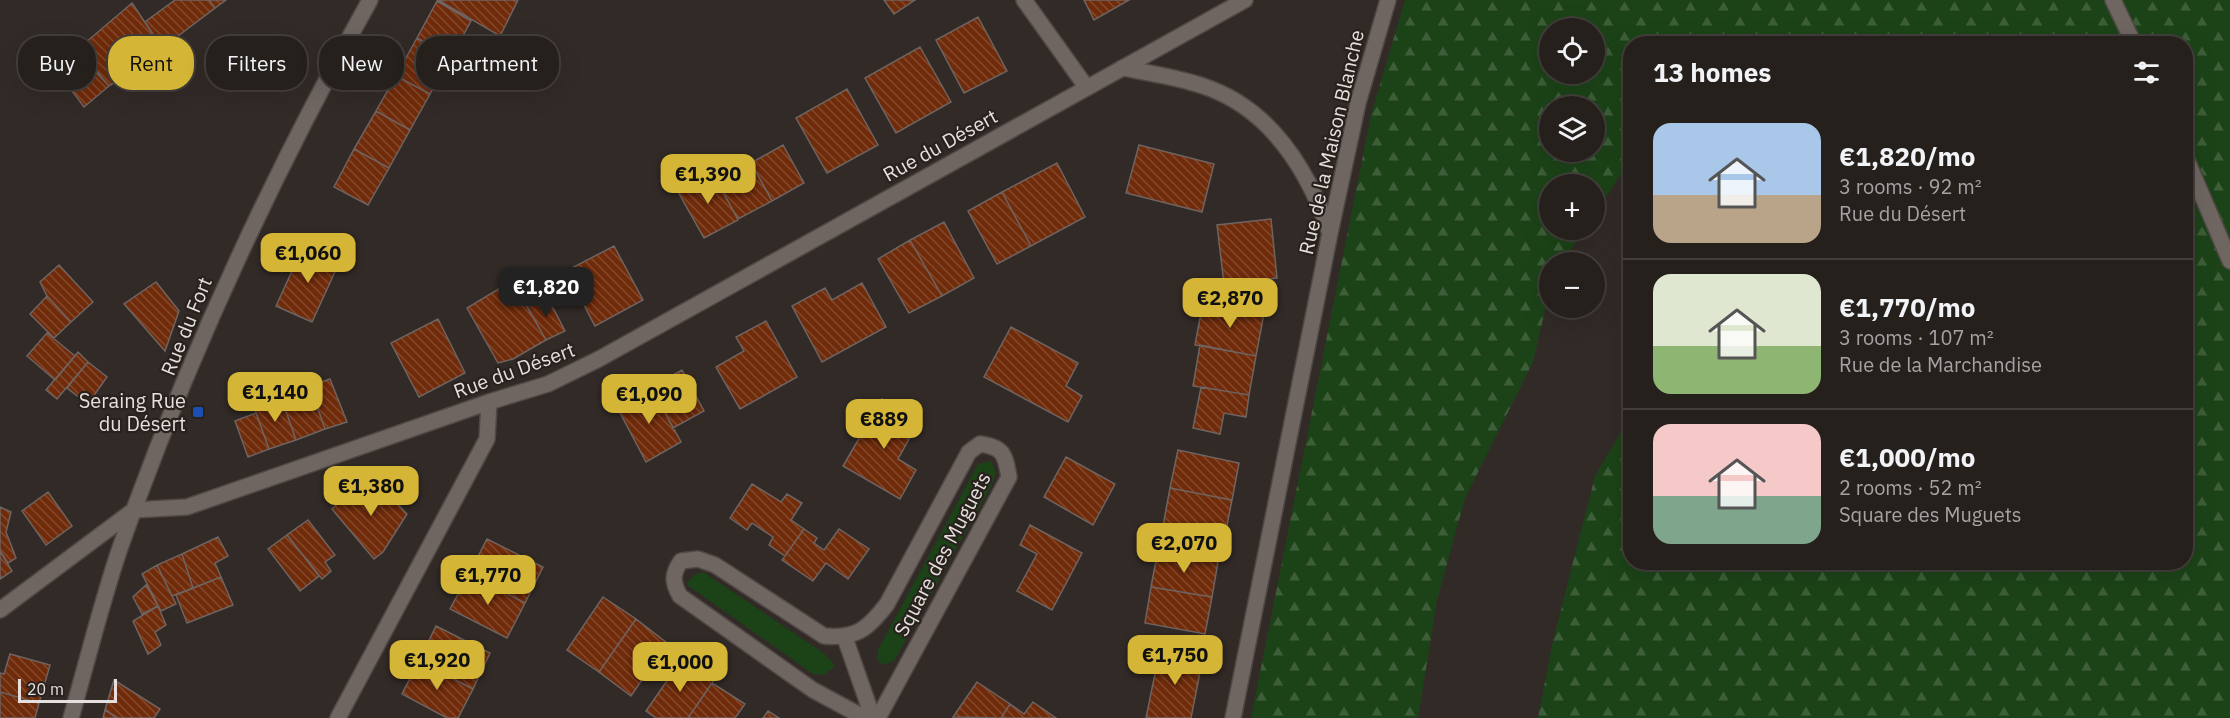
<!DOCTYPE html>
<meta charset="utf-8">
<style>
body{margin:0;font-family:"IBM Plex Sans",sans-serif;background:#322d2a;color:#f1f3f6;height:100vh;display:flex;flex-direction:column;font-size:22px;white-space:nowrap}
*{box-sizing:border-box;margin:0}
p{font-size:20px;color:#a4a3a4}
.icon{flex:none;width:33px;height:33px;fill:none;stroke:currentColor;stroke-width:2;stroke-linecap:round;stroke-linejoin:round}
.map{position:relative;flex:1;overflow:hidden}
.side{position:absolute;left:1623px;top:36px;width:570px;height:534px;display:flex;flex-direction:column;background:#26201d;border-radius:24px;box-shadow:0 6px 24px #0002,0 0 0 2px #423e3b}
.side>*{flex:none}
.hud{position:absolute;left:18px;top:36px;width:570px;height:54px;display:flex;gap:12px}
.controls{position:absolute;left:1539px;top:18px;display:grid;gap:12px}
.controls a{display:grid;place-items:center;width:66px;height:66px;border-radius:50%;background:#26201d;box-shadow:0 6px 24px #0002,0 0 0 2px #423e3b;font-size:30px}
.scale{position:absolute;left:18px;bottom:15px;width:99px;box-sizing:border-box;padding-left:6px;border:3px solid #e5e0dd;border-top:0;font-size:16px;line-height:21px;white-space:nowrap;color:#e5e0dd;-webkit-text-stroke:4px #28211d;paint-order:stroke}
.price{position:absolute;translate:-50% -51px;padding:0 14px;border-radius:12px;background:#d4b535;color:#111;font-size:20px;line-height:39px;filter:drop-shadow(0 2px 3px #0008)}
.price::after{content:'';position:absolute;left:50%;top:36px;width:18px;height:14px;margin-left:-9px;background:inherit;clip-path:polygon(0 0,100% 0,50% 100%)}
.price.selected{background:#222;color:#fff}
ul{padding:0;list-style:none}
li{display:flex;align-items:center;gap:18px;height:150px;padding:0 30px}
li+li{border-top:2px solid #423e3b}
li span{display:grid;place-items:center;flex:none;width:168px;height:120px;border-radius:18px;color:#555}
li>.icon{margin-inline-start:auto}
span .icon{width:72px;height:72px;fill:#fffc;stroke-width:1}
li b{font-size:26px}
h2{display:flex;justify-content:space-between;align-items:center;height:72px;padding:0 30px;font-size:26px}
.tag{padding:0 21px;border-radius:24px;background:#26201d;box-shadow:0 6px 24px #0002,0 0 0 2px #423e3b;font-size:21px;line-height:54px}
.tag.selected{background:#d4b535;color:#111}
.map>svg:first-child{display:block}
.green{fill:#1c4318}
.forest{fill:url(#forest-firs);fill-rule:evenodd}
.building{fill:url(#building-back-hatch);stroke:#6e6461;stroke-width:1.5}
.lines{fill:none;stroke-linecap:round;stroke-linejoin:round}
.lane-casing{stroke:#4f4845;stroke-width:18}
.street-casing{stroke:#4f4845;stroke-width:18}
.secondary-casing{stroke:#4f4845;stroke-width:18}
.lane{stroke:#6f6662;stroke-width:15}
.street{stroke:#6f6662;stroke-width:15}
.secondary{stroke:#6f6662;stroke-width:15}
.transit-dot{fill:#1a4fb4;stroke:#28211d;stroke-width:2}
.labels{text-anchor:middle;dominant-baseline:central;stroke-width:4.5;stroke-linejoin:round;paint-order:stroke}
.street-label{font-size:20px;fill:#e5e0dd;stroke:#28211d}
.poi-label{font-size:20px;fill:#e5e0dd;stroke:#28211d;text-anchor:end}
</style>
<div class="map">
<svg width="2230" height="718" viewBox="0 0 2230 718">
<defs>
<pattern id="forest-firs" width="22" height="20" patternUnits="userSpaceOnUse" patternTransform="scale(1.5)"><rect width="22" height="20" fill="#1c4318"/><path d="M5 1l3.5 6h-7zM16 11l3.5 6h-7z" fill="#3d5e39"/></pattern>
<pattern id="building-back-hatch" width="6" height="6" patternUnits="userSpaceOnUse" patternTransform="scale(1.5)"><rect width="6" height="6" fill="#702b0a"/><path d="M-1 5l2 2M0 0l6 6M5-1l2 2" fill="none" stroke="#84492d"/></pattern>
</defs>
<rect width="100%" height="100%" fill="#322a27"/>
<path class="green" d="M991,461L996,472L991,486L894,661L883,665L877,660L878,650L978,464Z
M703,572L825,654L835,666L824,675L813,674L686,584L694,575Z"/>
<path class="forest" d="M1405,0H2230V718H1538L1552,645L1595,476L1630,417V562H2186V44H1630V160L1595,214L1594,184H1550V230H1584L1562,262H1550L1549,293L1533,362L1465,498L1437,600L1418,718H1251L1371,115ZM1550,28H1594V74H1550ZM1550,106H1594V152H1550Z"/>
<path class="building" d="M175,0H209L215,8L162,48L145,22Z
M209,0H226L215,8Z
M438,0H518L500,36Z
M884,0H915L894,14Z
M1084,0H1129L1094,20Z
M437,1L471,21L451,57L417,38Z
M132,3L156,39L129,60L135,70L109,86L78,49Z
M978,17L1007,71L964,93L936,40Z
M417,38L451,57L430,94L396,76Z
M920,47L951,102L896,133L865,78Z
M89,65L109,86L84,107L66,83Z
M396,76L430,94L410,130L376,111Z
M847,89L878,145L827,173L796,118Z
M376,111L410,130L389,168L354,149Z
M783,145L804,183L772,201L751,163Z
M1139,145L1214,164L1202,212L1126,193Z
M354,149L389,168L368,205L334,187Z
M1057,163L1085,217L1031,246L1002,192Z
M754,168L772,201L738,219L720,187Z
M712,171L738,220L704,238L677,190Z
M1002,192L1031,246L997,264L968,211Z
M1271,219L1277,278L1224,284L1217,225Z
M944,222L974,278L942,296L910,240Z
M910,240L942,296L909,313L878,259Z
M614,246L643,300L595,326L566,271Z
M303,247L339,263L312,322L276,306Z
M59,265L93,302L71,322L47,296L40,282Z
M512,281L546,340L513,359L498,363L467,308Z
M156,282L179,311L165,351L124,304Z
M862,283L886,327L822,362L792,306L825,288L832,300Z
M47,296L71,322L54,338L30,314Z
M547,296L565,331L546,340L527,306Z
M1203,302L1264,313L1256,356L1195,345Z
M438,319L465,373L419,397L391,343Z
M766,321L797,377L740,409L716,367L744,351L736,337Z
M1011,327L1078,363L1066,386L1082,396L1068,422L984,377Z
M47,333L75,356L55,380L27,356Z
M1200,345L1256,356L1249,395L1193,386Z
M78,352L88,362L57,399L46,390Z
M88,362L107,377L88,404L67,388Z
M682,370L704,411L673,428L651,387Z
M330,379L347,422L325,429L310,386Z
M310,386L325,429L296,440L281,397Z
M651,387L681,442L646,462L617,407Z
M1201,387L1249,395L1246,417L1224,413L1220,434L1193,428Z
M281,397L296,440L269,449L254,407Z
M882,399L919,421L898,459L916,470L900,499L843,466Z
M256,413L269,449L248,457L235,421Z
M1178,450L1239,463L1232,500L1170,488Z
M1066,457L1115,484L1093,525L1044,497Z
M379,484L407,514L383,552L374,559L332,509L351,491Z
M752,484L781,502L787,494L802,503L791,520L804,529L785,556L769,545L773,537L752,523L747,530L730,518Z
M1170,488L1232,500L1225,535L1163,526Z
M48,492L72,526L46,545L22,511Z
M0,507L11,512L6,532L16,558L8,563L0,551Z
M308,520L335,555L325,562L331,571L322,579L287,535Z
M1030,525L1082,553L1052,610L1017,591L1037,554L1020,545Z
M804,529L817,538L814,543L824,550L839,529L869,549L848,579L826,563L813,581L782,560Z
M287,535L319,576L300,591L268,549Z
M218,537L228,556L215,563L221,577L193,588L182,554Z
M487,539L543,567L525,603L469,574Z
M1158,550L1218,562L1212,597L1151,587Z
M0,551L12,571L0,579Z
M182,554L193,588L172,596L157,565Z
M157,565L176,604L161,611L142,574Z
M469,574L525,603L507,638L450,609Z
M221,577L233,605L187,623L176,595Z
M146,585L158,606L142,614L133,597Z
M1151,587L1212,597L1205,634L1145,623Z
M603,597L636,619L599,672L567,650Z
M158,606L166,625L155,632L161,645L148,654L133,621Z
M636,619L667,643L631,696L599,672Z
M436,626L490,653L473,689L419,661Z
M1160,649L1203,657L1191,718H1146Z
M10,654L50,665L39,703L0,692V673L4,674Z
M682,659L713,681L712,683L688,718H656L646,711Z
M419,661L473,689L458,718H447L402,694Z
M114,680L160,709L154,718H118L105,710Z
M977,682L1010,704L1001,718L953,717Z
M712,683L745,704L735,718H688Z
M0,692L39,703L35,718H0Z
M1033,702L1056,718H1001L1010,704L1024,714Z
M105,710L118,718H103Z
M768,711L779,718H763Z"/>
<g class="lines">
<g class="lane-casing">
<path id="lane" d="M2113,0L2134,44
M2186,158L2230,261"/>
</g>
<g class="street-casing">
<path id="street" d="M1024,0L1087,88
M1122,68C1149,73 1177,77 1203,86C1270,108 1308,170 1330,233
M0,610L134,510L187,507L489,402L548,384L599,359L1245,0
M845,638L873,718
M338,718L487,439L489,402
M865,718L813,690L680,596C672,582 672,574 681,561L698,559L715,565L824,636C856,639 868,629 887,604L969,452L980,444C1004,447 1005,455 1009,477L878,718
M1233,718L1330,233L1358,103L1388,0"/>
</g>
<g class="secondary-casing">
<path id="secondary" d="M71,718C87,662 101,604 120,548C187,359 272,175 370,0"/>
</g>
<use href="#lane" class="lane"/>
<use href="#street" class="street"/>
<use href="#secondary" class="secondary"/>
</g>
<rect class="transit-dot" x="192" y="406" width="12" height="12" rx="3"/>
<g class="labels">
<g class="street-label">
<text transform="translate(1331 142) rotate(-77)">Rue de la Maison Blanche</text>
<text transform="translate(940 145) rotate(-29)">Rue du Désert</text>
<text transform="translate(186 326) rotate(-68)">Rue du Fort</text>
<text transform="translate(514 370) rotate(-20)">Rue du Désert</text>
<text transform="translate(942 554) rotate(-62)">Square des Muguets</text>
</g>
<g class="poi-label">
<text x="186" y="400">Seraing Rue<tspan x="186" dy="23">du Désert</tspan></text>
</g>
</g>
</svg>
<div class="controls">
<a><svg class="icon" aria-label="locate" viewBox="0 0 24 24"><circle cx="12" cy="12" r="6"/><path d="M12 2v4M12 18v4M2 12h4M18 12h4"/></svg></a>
<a><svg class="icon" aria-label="layers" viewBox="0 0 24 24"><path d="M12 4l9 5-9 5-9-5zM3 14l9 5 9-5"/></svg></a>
<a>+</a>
<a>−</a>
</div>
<div class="scale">20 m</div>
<b class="price" style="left:708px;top:205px">€1,390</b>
<b class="price" style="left:308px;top:284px">€1,060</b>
<b class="price selected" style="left:546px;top:318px">€1,820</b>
<b class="price" style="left:1230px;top:329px">€2,870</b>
<b class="price" style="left:275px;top:423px">€1,140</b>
<b class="price" style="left:649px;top:425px">€1,090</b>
<b class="price" style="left:884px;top:450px">€889</b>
<b class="price" style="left:371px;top:517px">€1,380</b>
<b class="price" style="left:1184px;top:574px">€2,070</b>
<b class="price" style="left:488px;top:606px">€1,770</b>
<b class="price" style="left:1175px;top:686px">€1,750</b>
<b class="price" style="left:437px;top:691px">€1,920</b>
<b class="price" style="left:680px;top:693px">€1,000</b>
<div class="hud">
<a class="tag">Buy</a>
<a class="tag selected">Rent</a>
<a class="tag">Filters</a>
<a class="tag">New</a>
<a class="tag">Apartment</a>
</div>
<section class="side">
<h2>13 homes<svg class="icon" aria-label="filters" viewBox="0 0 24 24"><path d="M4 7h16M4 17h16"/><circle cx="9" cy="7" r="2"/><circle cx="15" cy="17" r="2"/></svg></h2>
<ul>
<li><span style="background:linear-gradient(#a9c7e8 60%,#b9a48a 0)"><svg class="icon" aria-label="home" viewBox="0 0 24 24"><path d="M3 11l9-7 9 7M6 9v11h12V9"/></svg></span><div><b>€1,820/mo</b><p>3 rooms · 92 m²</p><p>Rue du Désert</p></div></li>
<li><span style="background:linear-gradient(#dfe7d0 60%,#8fb573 0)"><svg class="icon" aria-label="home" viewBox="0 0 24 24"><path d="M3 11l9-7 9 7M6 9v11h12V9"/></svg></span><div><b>€1,770/mo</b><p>3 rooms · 107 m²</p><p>Rue de la Marchandise</p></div></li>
<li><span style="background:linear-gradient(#f6c9c9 60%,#7fa58c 0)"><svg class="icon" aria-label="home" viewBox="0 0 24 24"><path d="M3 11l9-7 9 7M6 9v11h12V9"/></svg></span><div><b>€1,000/mo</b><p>2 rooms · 52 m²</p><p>Square des Muguets</p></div></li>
</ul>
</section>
</div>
